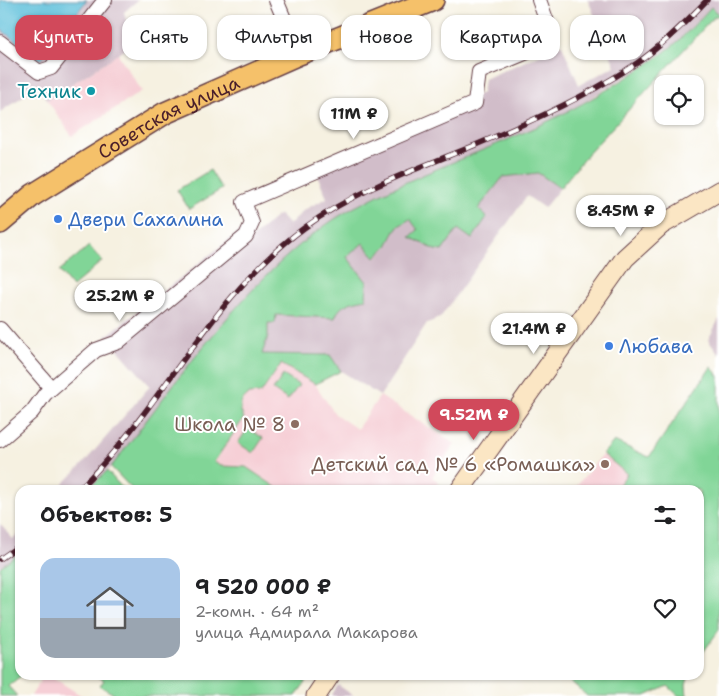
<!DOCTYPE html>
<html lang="ru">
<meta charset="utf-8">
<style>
body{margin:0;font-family:"Shantell Sans",sans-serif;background:#f6f6f6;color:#202124;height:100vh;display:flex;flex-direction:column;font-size:19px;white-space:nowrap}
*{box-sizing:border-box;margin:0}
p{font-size:16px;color:#757577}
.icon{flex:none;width:28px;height:28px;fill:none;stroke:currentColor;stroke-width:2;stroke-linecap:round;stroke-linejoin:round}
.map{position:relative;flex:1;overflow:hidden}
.details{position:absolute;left:15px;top:485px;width:689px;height:195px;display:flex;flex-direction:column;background:#fff;border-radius:15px;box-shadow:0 1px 4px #0004}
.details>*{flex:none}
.guide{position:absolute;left:15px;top:15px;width:690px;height:45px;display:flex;gap:10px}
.tools{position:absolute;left:654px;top:75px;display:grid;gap:10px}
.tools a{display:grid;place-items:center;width:50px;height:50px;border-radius:10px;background:#fff;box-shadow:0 1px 4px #0004;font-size:25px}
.price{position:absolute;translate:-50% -42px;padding:0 11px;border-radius:18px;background:#fff;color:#222;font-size:16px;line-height:32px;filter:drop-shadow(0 1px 2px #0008)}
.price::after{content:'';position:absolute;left:50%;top:30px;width:15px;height:11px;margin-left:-8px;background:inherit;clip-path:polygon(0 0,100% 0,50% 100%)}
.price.selected{background:#d1495b;color:#fff}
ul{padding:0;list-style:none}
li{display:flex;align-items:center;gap:15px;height:125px;padding:0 25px}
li+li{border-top:1px solid #e0e0e0}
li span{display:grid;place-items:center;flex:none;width:140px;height:100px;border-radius:15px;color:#555}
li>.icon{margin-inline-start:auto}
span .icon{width:60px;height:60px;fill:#fffc;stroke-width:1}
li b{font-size:21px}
h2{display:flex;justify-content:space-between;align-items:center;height:60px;padding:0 25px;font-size:21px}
.tag{padding:0 18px;border-radius:15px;background:#fff;box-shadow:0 1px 4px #0004;font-size:18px;line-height:45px}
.tag.selected{background:#d1495b;color:#fff}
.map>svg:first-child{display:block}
.built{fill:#f6cfd6}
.industrial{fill:#d1bdc9}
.green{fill:#81d597;stroke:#667a61}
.water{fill:#5cbfda;stroke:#536f82}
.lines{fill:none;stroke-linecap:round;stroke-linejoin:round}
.street-casing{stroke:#643e46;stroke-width:16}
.secondary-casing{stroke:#643e46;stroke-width:21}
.primary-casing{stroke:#643e46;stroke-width:24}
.street{stroke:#fff;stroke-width:14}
.secondary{stroke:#fbe6c4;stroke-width:19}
.primary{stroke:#f5c16b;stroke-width:21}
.rail-casing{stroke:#4a1f2b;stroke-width:5.5}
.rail{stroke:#fff;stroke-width:4;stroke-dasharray:11;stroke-linecap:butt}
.culture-dot{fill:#0f9aa8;stroke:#fff;stroke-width:2}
.shop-dot{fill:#3f7fe0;stroke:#fff;stroke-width:2}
.education-dot{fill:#8d6e63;stroke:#fff;stroke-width:2}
.labels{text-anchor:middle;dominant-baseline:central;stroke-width:4;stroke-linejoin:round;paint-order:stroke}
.culture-label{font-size:19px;fill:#0d838f;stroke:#fff;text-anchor:end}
.street-label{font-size:19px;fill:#4a1f2b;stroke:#fff}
.shop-label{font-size:19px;fill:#366cbe;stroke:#fff;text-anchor:start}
.education-label{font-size:19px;fill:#785e54;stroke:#fff;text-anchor:end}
</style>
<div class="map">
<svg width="719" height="696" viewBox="0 0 719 696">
<rect width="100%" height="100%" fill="#fff"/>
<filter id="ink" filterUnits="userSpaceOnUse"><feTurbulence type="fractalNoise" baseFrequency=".02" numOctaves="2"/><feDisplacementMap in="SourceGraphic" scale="10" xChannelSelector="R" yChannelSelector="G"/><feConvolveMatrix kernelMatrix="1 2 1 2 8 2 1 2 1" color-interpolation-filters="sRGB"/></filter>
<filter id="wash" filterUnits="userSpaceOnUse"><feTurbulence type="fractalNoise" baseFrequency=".0096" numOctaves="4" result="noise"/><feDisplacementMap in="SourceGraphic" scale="20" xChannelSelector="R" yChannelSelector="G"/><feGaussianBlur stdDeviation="1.12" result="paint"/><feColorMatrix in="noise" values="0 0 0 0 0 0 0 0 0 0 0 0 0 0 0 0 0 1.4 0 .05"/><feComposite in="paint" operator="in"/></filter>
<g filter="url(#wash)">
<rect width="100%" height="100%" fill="#f6f1e1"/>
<path class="built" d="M118,54L142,91L72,136L47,100Z
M281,363L315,384L335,414L357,429L380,396L455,444L432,477L439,482L433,490H280L246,467L221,466L214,462L244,418L240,408L245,397L249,394L261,393Z
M603,454L628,474L615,490H573Z
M44,675H49L82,696H31Z"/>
<path class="industrial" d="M87,0H138L124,12L132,45L47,100L38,86L0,112V29L41,60Z
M588,0H719V14L711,7L676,43L641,68L562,115L352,209L308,240L265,277L218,330L111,467L87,490H57L83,464L150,386L106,336L245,227L253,237L279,214L289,225L304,210L327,198L314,168L482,93L484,79L562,45L579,85L615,66Z
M538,173L560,188L544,208L527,196L440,318L427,323L380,396L341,371L330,355L262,354L268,336V323L276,315L335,318L338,309L349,302L366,299L367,282L347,257L363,243L376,257L387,246L397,227L411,219L418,231L411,237L458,228L473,238L478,209L503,176Z
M719,319V355L708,340Z
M0,524L13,539L20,533V552L0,567Z
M338,685L354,696H331Z"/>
<path class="green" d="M711,7L719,15L714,17L587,155L560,188L538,173L503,177L478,209L487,217L472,239L458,229L442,251L435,250L410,237L418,230L410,219L397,227L387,246L375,257L363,243L347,257L367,282L366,299C352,302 340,303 335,318L276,315L275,323H268V336L262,354L330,355L341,371L315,384L281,364L261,393L249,394C240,400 238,408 244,418L214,462L221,466L246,467L280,490H133L111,467C178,381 257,261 353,208C419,172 494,149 561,115C596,97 646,68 676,43C688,32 700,19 711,7Z
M210,170L222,189L189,209L177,190Z
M89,246L102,261L72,287L59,271Z
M711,367L719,376V630L699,658V490H615L627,474L603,454L614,441L649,457Z
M283,375L299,385L288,400L273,390Z
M248,428L263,438L253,453L238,443Z
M107,471L124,490H87Z
M20,552V675H22L8,686L17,696H0V567Z
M94,675H310L296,696H117L100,686L104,680Z
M570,675H689L686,685L687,696H679L668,686L645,696H587L567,678Z"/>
<path class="water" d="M0,0H87L41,60L0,29Z"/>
</g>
<g filter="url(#ink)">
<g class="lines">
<g class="street-casing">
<path id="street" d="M276,0L299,54
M0,42L39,72L51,68L105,0
M0,329L51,388
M0,440L32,412L45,394L96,350L118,342L246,236L252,223L244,202L475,103L479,72L549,43L551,33L539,0"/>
</g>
<g class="secondary-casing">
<path id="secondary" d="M460,490L625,258L661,225L719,191
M316,696L330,675"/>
</g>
<g class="primary-casing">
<g id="primary">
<path id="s1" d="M0,223L33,195L165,113L299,54L433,0"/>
</g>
</g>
<use href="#street" class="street"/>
<use href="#secondary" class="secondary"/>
<use href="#primary" class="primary"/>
<g class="rail-casing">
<path id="rail" d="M78,490C161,410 209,298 304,228C356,190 414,170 473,146C526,124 590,95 637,63C663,45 685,23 707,0
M0,559L20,545"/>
</g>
<use href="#rail" class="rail"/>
</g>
</g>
<circle class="culture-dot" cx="91" cy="91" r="5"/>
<g class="shop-dot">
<circle cx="58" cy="219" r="5"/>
<circle cx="609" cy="346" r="5"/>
</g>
<g class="education-dot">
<circle cx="295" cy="424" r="5"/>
<circle cx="605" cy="464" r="5"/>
</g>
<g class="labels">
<g class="culture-label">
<text x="81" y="91">Техник</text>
</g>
<g class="street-label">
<text stroke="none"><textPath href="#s1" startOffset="200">Советская улица</textPath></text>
</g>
<g class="shop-label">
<text x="68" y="219">Двери Сахалина</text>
<text x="619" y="346">Любава</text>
</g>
<g class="education-label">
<text x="285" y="424">Школа № 8</text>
<text x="595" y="464">Детский сад № 6 «Ромашка»</text>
</g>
</g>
</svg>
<div class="tools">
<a><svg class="icon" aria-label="locate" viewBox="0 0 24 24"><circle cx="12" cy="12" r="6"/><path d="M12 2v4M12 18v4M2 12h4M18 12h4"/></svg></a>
</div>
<b class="price" style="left:354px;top:140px">11M ₽</b>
<b class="price" style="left:621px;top:237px">8.45M ₽</b>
<b class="price" style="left:120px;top:322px">25.2M ₽</b>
<b class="price" style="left:534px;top:355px">21.4M ₽</b>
<b class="price selected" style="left:474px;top:441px">9.52M ₽</b>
<div class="guide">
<a class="tag selected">Купить</a>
<a class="tag">Снять</a>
<a class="tag">Фильтры</a>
<a class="tag">Новое</a>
<a class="tag">Квартира</a>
<a class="tag">Дом</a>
</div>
<section class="details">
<h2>Объектов: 5<svg class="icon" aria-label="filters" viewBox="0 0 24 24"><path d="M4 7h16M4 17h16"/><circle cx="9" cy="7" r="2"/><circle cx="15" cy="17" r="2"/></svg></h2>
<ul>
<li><span style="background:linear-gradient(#a9c7e8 60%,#9aa5b1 0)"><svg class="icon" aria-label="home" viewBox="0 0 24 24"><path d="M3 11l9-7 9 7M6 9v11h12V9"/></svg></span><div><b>9 520 000 ₽</b><p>2-комн. · 64 m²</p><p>улица Адмирала Макарова</p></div><svg class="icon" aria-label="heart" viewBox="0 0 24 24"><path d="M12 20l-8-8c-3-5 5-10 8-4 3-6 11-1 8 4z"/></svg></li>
</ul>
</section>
</div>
